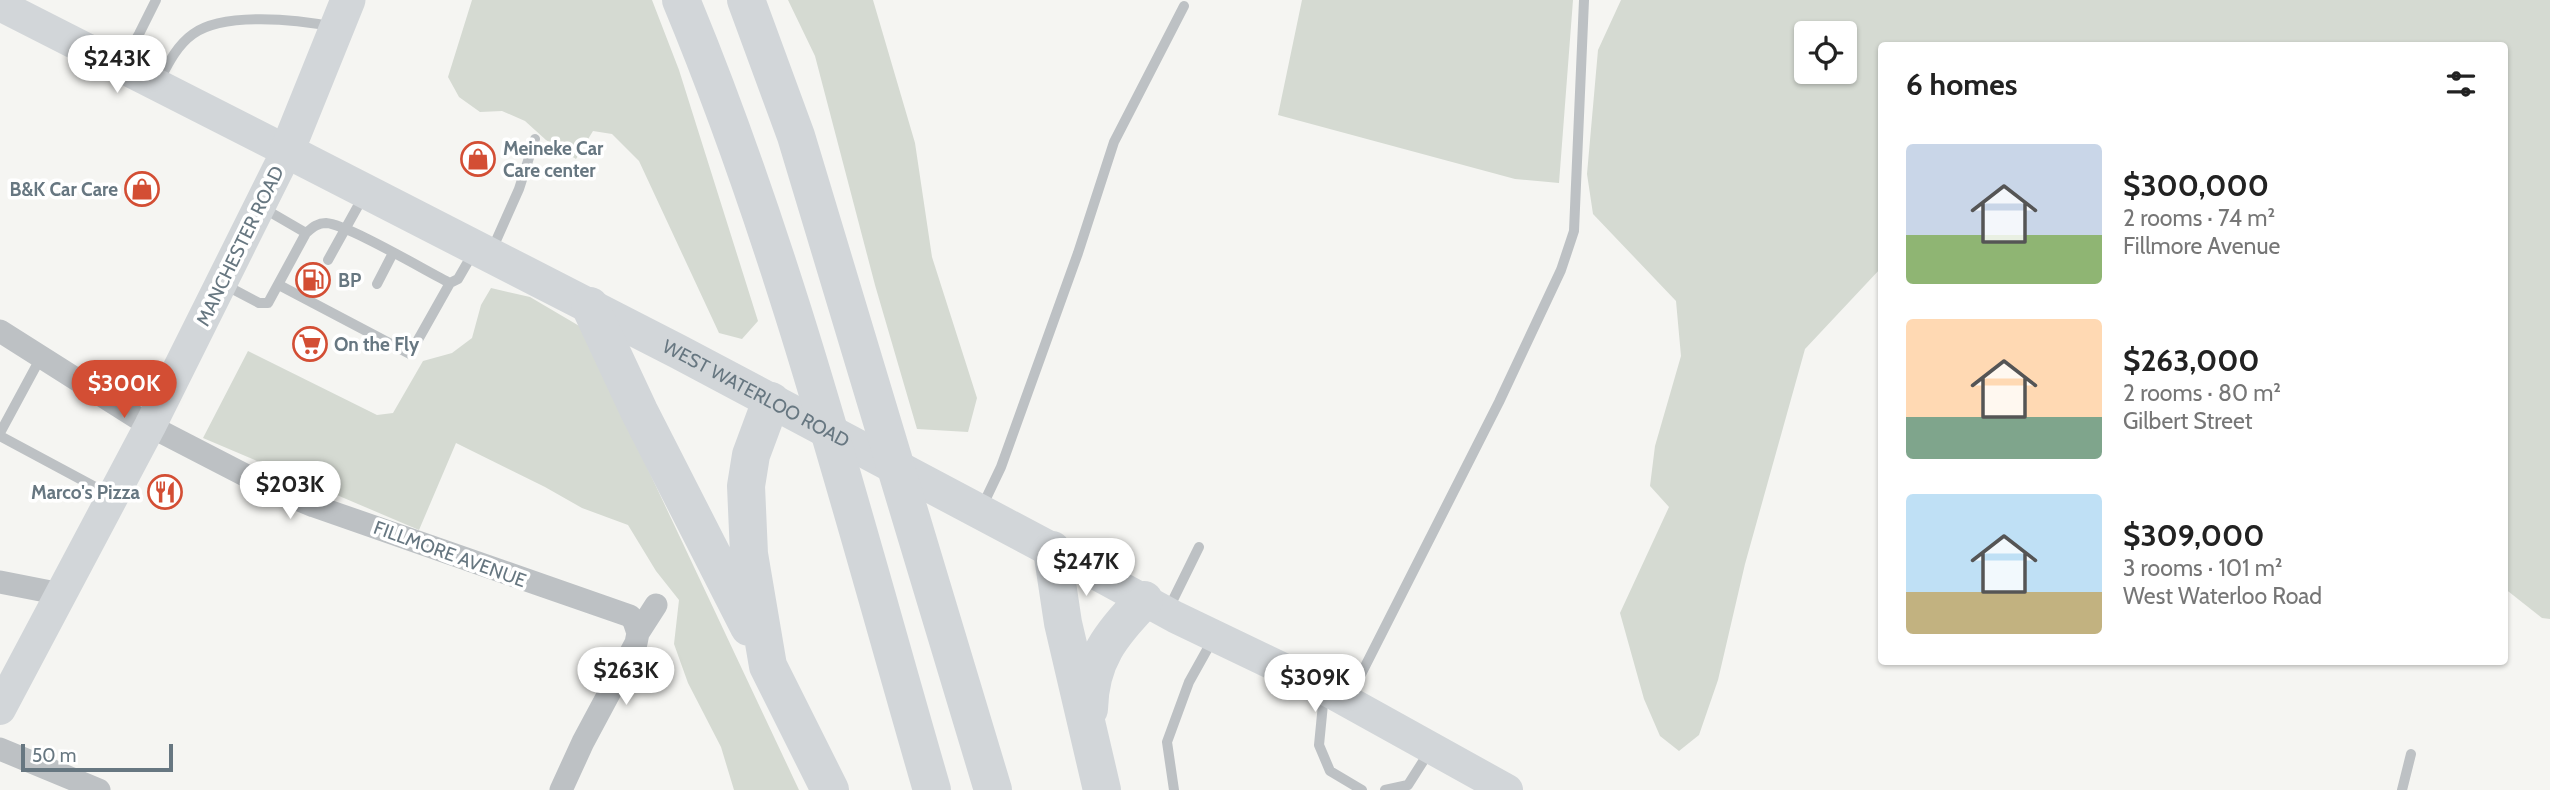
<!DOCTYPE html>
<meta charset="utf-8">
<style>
body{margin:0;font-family:Cabin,sans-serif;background:#f6f6f6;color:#222;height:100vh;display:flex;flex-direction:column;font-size:26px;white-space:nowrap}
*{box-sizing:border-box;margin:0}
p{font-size:23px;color:#767676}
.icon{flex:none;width:38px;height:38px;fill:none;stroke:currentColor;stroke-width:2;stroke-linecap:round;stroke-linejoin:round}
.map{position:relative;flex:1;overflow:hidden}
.side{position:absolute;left:1878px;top:42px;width:630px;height:623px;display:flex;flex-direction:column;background:#fff;border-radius:7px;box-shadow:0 2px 5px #0004}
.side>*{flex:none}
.buttons{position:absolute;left:1794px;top:21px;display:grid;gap:14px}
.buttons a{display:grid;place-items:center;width:63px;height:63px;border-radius:7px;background:#fff;box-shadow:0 2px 5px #0004;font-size:35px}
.scale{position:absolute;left:21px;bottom:18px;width:152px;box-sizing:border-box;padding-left:7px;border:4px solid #677781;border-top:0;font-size:19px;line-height:24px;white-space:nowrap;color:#677781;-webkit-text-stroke:5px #fff;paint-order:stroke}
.price{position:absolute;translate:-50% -60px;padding:0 16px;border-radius:24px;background:#fff;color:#222;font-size:23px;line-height:46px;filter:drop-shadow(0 2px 4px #0008)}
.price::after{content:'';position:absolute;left:50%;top:42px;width:21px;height:16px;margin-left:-10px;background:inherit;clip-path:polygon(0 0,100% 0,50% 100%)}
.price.selected{background:#d34e34;color:#fff}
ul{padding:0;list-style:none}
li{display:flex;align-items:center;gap:21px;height:175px;padding:0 28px}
li span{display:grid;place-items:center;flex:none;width:196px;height:140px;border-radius:7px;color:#555}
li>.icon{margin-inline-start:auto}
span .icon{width:84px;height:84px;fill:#fffc;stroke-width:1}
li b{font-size:30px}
h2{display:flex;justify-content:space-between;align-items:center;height:84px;padding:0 28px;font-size:30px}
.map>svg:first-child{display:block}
.green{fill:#d5dad2;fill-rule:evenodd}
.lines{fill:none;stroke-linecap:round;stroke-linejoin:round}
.service{stroke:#bdc1c4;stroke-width:10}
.minor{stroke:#bdc1c4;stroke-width:23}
.secondary{stroke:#d2d6d9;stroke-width:32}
.primary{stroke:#d2d6d9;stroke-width:35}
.motorway{stroke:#d2d6d9;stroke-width:38}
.labels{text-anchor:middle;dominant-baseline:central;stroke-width:7;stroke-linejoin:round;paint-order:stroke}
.poi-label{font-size:19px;font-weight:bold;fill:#677781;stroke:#fff;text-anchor:start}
.street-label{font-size:19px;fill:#677781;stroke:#fff}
</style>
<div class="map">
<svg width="2550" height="790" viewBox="0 0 2550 790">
<rect width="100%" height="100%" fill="#f5f5f2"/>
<path class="green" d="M472,0H652L679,70L758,321L742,339L719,333L639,161L612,134L593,131L576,159L546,140L525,121L502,111L480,112L459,97L448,77Z
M788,0H873L915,143L932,257L977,398L968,432L917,429L875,285L815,56Z
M1302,0H1573L1559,183L1515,179L1278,115Z
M1621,0H2550V619L2542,618L2504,588V46H1881V268L1805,349L1745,564L1718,680L1699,735L1679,751L1660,736L1644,699L1620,613L1669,507L1650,486L1655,446L1681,356L1676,301L1593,214L1587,174L1598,50ZM1806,33H1844V72H1806Z
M491,288L530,297L581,327L799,790H734L721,747L688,683L674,644L679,600L656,571L628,525L582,508L545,487L456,443L419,530L203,438L248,351L377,415L393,413L423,361L452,353L472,338L481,305Z"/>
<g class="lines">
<path class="service" d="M122,62L139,34L156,0
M158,83C167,66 176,46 193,34C223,12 297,19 333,27
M263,208L306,233
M491,252L519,189L535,139
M328,260L363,197
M377,284L393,253
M225,285L259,303H268L306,233C312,228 317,223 326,223C347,224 426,271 450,283L458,279L473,253
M279,285L410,354L450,283
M0,433L41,357
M0,436L110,495
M981,509L1001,467L1078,253L1114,142L1184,6
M1168,610L1199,547
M1324,694L1319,745L1330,771L1362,790
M1348,700L1499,402L1561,270L1574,231L1584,0
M1174,790L1167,742L1189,682L1213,639
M1385,790L1408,785L1429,752
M2402,790L2411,754"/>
<path class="minor" d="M0,331L150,426L270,488L314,506L630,616L634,621L638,633
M0,582L61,594
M0,749L99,790
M561,790L583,742L636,643L638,633L656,605"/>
<path class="secondary" d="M0,5L287,151L150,426L0,709
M1052,550L1175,617L1325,689L1507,790"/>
<path class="primary" id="s1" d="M348,0L287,151L679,352L1052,550"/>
<path class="motorway" d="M681,0C787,255 855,525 932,790
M746,0L796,136L993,790
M590,306L639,411L749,627
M771,401L751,455L746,486L749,554L768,666L830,790
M1052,550L1063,623L1102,790
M1089,709C1090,660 1111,634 1144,600"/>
</g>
<defs>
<g id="shop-ring" transform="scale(1.75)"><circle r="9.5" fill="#fff" stroke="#d34e34" stroke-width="1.5"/><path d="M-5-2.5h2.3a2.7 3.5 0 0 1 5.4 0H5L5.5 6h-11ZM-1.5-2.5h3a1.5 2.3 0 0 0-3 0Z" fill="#d34e34"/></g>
<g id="fuel-ring" transform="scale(1.75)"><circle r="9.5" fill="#fff" stroke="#d34e34" stroke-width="1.5"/><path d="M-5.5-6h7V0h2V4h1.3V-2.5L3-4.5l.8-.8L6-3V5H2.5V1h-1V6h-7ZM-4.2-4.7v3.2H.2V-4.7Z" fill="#d34e34"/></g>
<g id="supermarket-ring" transform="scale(1.75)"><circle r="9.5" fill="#fff" stroke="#d34e34" stroke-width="1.5"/><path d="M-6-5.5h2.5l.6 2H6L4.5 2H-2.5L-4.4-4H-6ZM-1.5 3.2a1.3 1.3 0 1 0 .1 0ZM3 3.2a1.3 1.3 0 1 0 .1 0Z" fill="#d34e34"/></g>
<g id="restaurant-ring" transform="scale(1.75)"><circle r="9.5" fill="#fff" stroke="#d34e34" stroke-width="1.5"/><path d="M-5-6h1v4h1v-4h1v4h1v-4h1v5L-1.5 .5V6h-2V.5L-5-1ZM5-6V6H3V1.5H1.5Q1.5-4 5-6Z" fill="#d34e34"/></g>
</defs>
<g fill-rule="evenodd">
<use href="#shop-ring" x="478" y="159"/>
<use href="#shop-ring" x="142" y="189"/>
<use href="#fuel-ring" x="313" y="280"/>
<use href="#supermarket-ring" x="310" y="344"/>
<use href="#restaurant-ring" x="165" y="492"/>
</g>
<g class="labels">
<g class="poi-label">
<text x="503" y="148">Meineke Car<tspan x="503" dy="22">Care center</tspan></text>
<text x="118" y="189" text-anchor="end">B&amp;K Car Care</text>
<text x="338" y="280">BP</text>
<text x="334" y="344">On the Fly</text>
<text x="140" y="492" text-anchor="end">Marco's Pizza</text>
</g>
<g class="street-label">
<text transform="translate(240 246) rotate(-64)">MANCHESTER ROAD</text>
<text stroke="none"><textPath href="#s1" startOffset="691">WEST WATERLOO ROAD</textPath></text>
<text transform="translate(450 554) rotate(20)">FILLMORE AVENUE</text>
</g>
</g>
</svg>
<div class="buttons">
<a><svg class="icon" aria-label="locate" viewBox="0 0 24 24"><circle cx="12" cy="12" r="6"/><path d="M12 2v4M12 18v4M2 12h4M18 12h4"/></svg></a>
</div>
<div class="scale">50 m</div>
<b class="price" style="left:117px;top:95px">$243K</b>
<b class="price selected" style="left:124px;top:420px">$300K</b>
<b class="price" style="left:290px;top:521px">$203K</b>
<b class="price" style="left:1086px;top:598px">$247K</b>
<b class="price" style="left:626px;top:707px">$263K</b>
<b class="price" style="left:1315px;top:714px">$309K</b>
<section class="side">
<h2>6 homes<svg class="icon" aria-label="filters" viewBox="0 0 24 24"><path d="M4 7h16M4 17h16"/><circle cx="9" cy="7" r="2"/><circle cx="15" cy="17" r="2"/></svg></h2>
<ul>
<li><span style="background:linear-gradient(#c9d6e8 65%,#8fb573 0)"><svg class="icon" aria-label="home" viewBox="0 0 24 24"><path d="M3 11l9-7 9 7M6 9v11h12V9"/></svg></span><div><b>$300,000</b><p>2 rooms · 74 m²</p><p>Fillmore Avenue</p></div></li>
<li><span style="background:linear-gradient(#ffd9b3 70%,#7fa58c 0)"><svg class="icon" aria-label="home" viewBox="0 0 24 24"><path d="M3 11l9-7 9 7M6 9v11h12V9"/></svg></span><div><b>$263,000</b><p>2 rooms · 80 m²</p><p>Gilbert Street</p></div></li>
<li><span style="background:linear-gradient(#bfe0f5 70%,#c2b280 0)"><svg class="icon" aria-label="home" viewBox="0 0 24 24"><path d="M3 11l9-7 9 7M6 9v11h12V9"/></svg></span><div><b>$309,000</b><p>3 rooms · 101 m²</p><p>West Waterloo Road</p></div></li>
</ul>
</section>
</div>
